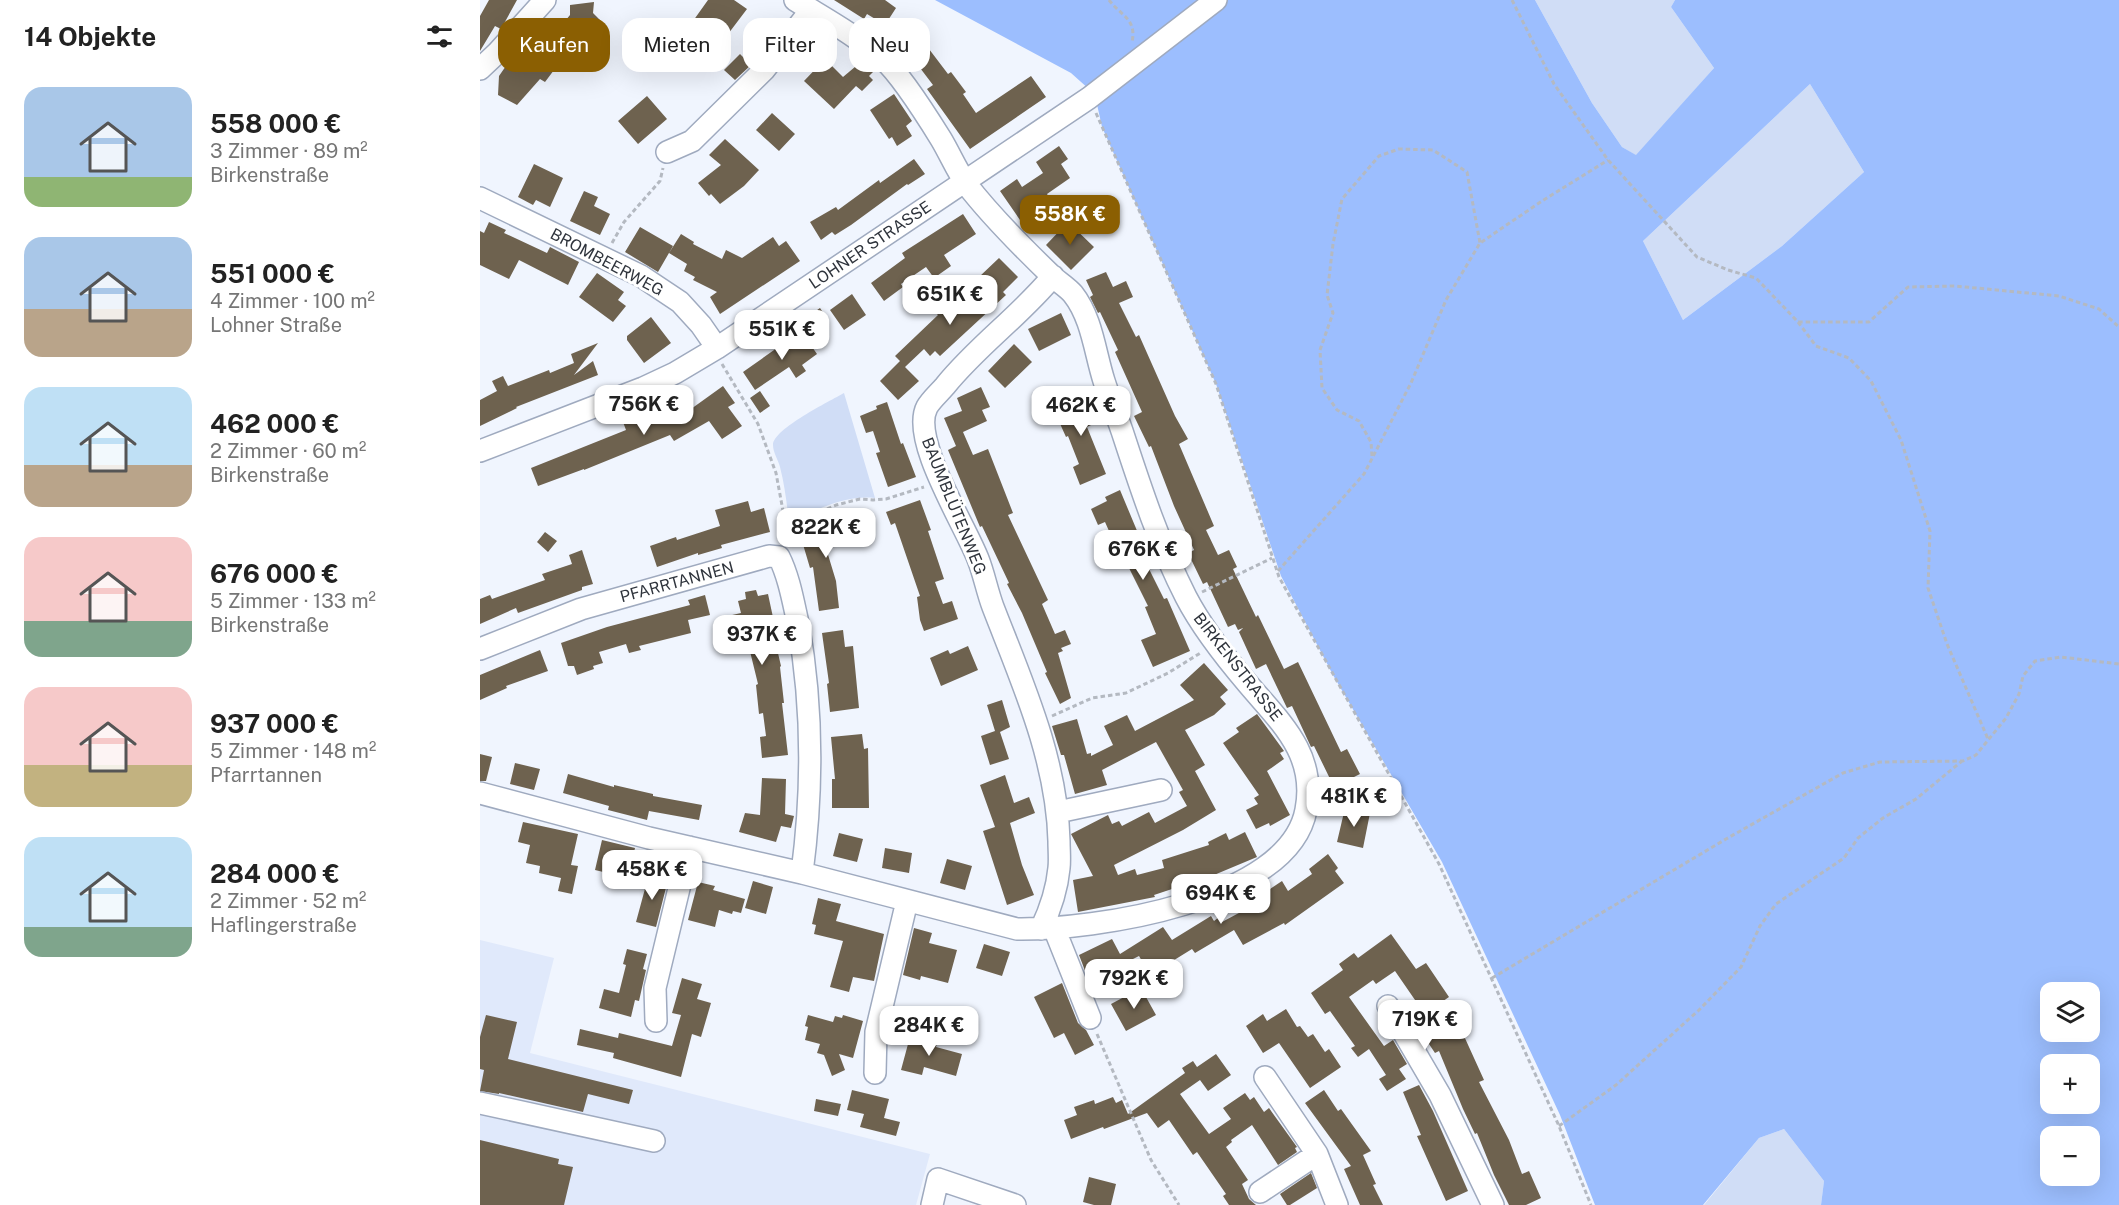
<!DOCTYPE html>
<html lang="de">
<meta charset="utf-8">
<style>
body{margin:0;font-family:"Public Sans",sans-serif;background:#f2f2f2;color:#222;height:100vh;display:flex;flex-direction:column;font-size:22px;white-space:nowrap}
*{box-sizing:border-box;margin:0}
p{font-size:20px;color:#767676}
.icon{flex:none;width:33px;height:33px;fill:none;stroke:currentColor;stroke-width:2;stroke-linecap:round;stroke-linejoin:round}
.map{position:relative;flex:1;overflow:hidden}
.details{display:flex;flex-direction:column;background:#fff;width:480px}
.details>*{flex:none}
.hud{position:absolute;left:18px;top:18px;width:570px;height:54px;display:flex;gap:12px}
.tools{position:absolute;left:1560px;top:982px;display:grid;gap:12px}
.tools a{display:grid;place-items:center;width:60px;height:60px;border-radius:12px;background:#fff;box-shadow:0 6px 24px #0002;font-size:30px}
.price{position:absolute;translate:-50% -51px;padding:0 14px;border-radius:12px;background:#fff;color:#222;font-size:20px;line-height:39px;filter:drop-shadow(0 2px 3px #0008)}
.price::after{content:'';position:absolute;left:50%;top:36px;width:18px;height:14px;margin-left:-9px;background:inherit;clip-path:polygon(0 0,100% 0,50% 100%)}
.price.on{background:#8b5f02;color:#fff}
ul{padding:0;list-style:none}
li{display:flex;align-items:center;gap:18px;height:150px;padding:0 24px}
li span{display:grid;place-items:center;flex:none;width:168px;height:120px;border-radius:18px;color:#555}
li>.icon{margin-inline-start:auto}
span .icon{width:72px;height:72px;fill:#fffc;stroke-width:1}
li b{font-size:26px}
h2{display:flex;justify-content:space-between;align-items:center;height:72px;padding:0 24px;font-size:26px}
.chip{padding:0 21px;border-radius:18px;background:#fff;box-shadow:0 6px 24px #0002;font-size:21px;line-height:54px}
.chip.on{background:#8b5f02;color:#fff}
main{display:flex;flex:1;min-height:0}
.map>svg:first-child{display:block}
.built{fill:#e0e9fb}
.green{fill:#d0ddf6}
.forest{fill:#9cbefe;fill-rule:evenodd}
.building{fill:#6e624f}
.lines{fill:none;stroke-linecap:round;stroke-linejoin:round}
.minor-casing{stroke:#9faabf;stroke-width:24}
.path{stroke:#b4b9c1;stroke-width:3;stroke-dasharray:4.5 3;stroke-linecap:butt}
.minor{stroke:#fff;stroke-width:21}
.labels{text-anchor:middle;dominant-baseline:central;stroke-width:6;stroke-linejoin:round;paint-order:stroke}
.street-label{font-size:16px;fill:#2f343c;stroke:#fff}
</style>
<main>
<section class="details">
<h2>14 Objekte<svg class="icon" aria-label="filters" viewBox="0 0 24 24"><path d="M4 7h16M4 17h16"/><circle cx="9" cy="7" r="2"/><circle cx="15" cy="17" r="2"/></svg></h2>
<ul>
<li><span style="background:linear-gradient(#a9c7e8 75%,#8fb573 0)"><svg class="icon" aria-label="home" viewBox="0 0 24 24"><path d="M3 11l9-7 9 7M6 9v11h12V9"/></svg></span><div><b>558 000 €</b><p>3 Zimmer · 89 m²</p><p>Birkenstraße</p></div></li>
<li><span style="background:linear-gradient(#a9c7e8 60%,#b9a48a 0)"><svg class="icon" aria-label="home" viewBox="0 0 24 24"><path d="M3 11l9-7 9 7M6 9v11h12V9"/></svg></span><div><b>551 000 €</b><p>4 Zimmer · 100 m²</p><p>Lohner Straße</p></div></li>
<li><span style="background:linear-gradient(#bfe0f5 65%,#b9a48a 0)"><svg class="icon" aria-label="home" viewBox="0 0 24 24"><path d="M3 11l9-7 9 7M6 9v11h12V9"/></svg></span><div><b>462 000 €</b><p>2 Zimmer · 60 m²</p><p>Birkenstraße</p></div></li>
<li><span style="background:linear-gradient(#f6c9c9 70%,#7fa58c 0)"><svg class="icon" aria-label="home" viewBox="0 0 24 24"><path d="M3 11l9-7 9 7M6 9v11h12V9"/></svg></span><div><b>676 000 €</b><p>5 Zimmer · 133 m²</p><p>Birkenstraße</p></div></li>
<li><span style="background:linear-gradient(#f6c9c9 65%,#c2b280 0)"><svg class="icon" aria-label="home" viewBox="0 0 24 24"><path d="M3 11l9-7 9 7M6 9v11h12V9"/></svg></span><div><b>937 000 €</b><p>5 Zimmer · 148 m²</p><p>Pfarrtannen</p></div></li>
<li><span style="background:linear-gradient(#bfe0f5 75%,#7fa58c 0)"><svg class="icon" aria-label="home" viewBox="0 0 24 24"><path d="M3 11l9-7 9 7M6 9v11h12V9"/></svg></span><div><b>284 000 €</b><p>2 Zimmer · 52 m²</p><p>Haflingerstraße</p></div></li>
</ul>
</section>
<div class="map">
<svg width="1639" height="1205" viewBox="0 0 1639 1205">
<rect width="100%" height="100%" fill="#f0f5fe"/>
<path class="built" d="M0,940L74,958L50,1053L450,1154L436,1205H0Z"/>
<path class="green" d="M1055,0H1195L1191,7L1234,68L1157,156L1142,147L1112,103Z
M1330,84L1384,172L1302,246L1203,320L1163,241Z
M364,393L395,498C369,495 344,506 321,517L316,513H308C306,498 304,482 300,467C298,460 293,452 293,445C293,429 350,401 364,393Z
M1304,1129L1344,1181L1341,1205H1224L1279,1138Z"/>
<path class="forest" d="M455,0H723L610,90L591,73Z
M744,0H1055L1112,103L1142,147L1156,155L1234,68L1191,7L1195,0H1639V1205H1341L1344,1181L1304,1129L1279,1138L1223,1205H1115L1080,1115L962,862L853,675L801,576L736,384L622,127L616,100ZM1330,84L1384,172L1302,246L1203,320L1163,241ZM1570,993H1610V1032H1570ZM1570,1065H1610V1104H1570ZM1570,1137H1610V1176H1570Z"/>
<path class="building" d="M9,0H37L21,29L15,26L0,51V16Z
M228,0H254L267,9L242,42L213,21Z
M354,0H405L416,8L405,25L387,14L384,19Z
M114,2L113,13L123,23L106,46L90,35L68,65L74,70L65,82L60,79L37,105L18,95L19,76L28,63L34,68L63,30L72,37L90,15V5Z
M430,24L468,74L471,72L486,92L483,94L496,113L551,76L566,97L490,149L447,89L453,85L415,35Z
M260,54L271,65L255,80L244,70Z
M345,59L363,77L382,61L393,72L389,76L393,80L382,91L376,86L354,109L324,81Z
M414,94L432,121L426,126L432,136L417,146L412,137L409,139L390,110Z
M167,96L187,119L158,144L138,121Z
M292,113L315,134L299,151L276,130Z
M245,139L279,170L264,186L240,204L231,194L229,196L218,183L241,165L229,155Z
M579,146L588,159L581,164L590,178L567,194L578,212L557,226L549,214L540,220L520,191L537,179L542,187L563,173L556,162Z
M434,159L445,174L428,185L427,184L371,225L355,235L352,232L341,240L330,222L356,207L358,210L399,180L400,183Z
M54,164L83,178L70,207L56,200L53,205L38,197Z
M104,191L118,197L114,206L130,214L120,235L90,221Z
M483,214L496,234L464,255L471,266L454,278L446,267L421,284L423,287L404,301L391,283L425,258L422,253Z
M9,222L26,230L24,233L67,253L70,247L99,262L88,285L39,260L29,279L0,265V231L4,233Z
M588,222L614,247L591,270L566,245Z
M160,227L193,246L178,272L145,252Z
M201,234L214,242L213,244L242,259L246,250L262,258L293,237L299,246L306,241L320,261L240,314L230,297L237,292L213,280L215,277L204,271L207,264L189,253Z
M519,258L538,277L523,292L526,295L460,356L455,351L450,356L444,349L425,367L439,381L418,400L400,381L420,361L415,356L458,315L455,312L466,302L473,310L504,282L499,277Z
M626,272L633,287L646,281L653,297L639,303L656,337L659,335L695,416L708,439L699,444L734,526L726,530L738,555L749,550L757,567L753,569L776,617L778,615L804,669L818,662L861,752L867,749L880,774L854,787L834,746L831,747L812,706L807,708L786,664L776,669L759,632L763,628L758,630L755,624L748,627L727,582L723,584L708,553L714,550L694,506L671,446L669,447L654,416L662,412L635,352L638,350L620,312L618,313L610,297L613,295L606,280Z
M117,273L144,292L138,300L146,306L133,322L99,297Z
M372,294L386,315L364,330L350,310Z
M340,308L348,320L329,333L321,321Z
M581,313L591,335L559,351L548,329Z
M171,317L191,343L164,363L147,340V336Z
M321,331L337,354L322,365L326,371L316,378L309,367L275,390L263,372Z
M118,343L94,375L113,361L118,375L36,407L37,408L0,426V400L17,391L12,381L23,376L28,386L69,370L70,373L94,363L91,354Z
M534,344L552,362L525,388L508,371Z
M243,386L255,403L248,407L262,426L242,439L229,421L194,441L190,435L104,470V469L58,486L51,468L146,430L143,422L167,412L170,422L197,407L201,413L210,407L211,409Z
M501,387L510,407L502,410L507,421L483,432L493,455L508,449L533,513L528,515L568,600L562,604L575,634L585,630L591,644L581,648L583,651L578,653L591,698L580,704L565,673L567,672L542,613L527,584L529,583L502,526L500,527L468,450L476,446L464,418L482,411L477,398Z
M600,390L615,423L607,427L626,474L600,485L593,467L599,464L588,436L586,437L577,417L586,412L581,399Z
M280,391L290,406L280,413L270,398Z
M407,402L421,444L423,443L436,477L408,487L396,453L400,452L393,431L386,433L380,416L397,409L396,406Z
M640,490L668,557L664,559L684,599L687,598L710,651L673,667L661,640L676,634L665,607L668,606L648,566L645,567L625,522L618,525L611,509L627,501L625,497Z
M440,500L451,530L448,531L464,579L455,582L463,604L472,601L478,619L444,631L440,620L437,597L440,596L415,523L411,525L406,512Z
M268,501L271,512L284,508L290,532L241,545L242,548L218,555V553L177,567L170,546L196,537L197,540L240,526L235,510Z
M353,516L355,523L368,520L373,541L346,548L356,581L359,608L339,611L333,567L330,568L322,541L339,536L334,520Z
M65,532L77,541L68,552L57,542Z
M102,550L113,584L102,587V590L38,613L36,608L0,624V599L10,595L12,599L65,580L62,574L92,564L89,555Z
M276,590L278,596L288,594L294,622L291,623L301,666L300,667L304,703H302L308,755L282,758L280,737L286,736L283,713L279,714L276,685L278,684L266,635L244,640L239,618L261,613L258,601L266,599L265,592Z
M225,595L230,615L208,620L211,633L159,646L161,650L149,653L146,644L119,652L123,663L113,666L114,669L97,675L94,666H88L81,643L127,627L210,605L208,600Z
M363,630L365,647L373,646L379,708L350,712L347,684L349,683L342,633Z
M488,646L498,670L461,686L450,658L468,650L470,654Z
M60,650L68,671L26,686L27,688L0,700V675Z
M724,663L748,690L740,697L746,704L734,715L705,730L725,765L715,771L736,810L703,830L634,865L638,875L655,869L657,875L684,868L682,860L729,845L728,842L746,833L749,840L765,832L777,857L734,875L674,895L675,897L598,912L593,880L613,876L591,834L628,815L632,824L639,821L642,826L669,812L675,823L707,806L699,792L703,790L676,742L622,770L627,785L595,794L584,755H581L572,726L597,719L607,754L611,753V756L633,745L624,726L647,715L655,731L714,700L700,685Z
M522,700L530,727L520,732L529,759L510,765L501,736L515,731L507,705Z
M777,714L804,751L800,753L804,759L787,771L810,815L790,826L789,823L776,829L766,810L778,804L774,798L779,795L743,743L759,732L756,728Z
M382,734L384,749L388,748L389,808H352V779H355L351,737Z
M0,754L12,757L6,781H0Z
M35,763L60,769L54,790L30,784Z
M88,774L134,787V785L173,794V796L222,805L219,820L169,811L167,820L128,810L129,806L83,793Z
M525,775L534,803L549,797L555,813L530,823L542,865L554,895L527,905L503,831L515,827L500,785Z
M282,778L306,779L305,814L314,816L311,828L301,826L296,842L259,832L265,813L280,815Z
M865,808L890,813L883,848L857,842Z
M43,822L98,834L91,865L98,866L92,894L78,891L81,878L59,873L60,866L46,863L50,845L38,842Z
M359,833L383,839L377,862L353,856Z
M122,840L155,848L148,878L115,870Z
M405,848L432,853L429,873L402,868Z
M848,854L858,868L855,871L864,883L805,925L804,923L763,945L754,930L715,953L712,949L670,975L659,956L609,981L599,955L632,939L640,954L683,927L692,940L731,916L734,921L739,917L742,922L787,898L784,893L802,881L808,891L832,874L829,869Z
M467,859L492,866L485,890L460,883Z
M169,874L188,880L176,927L156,922Z
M273,881L293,887L286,914L265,908Z
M218,882L235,886L233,890L265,899L261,913L253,911L252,914L239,910L235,927L208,920Z
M338,898L361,904L356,921L404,934L394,981L373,977L369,992L350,987L363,941L334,934L336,925L332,924Z
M434,928L452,933L449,943L477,950L468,983L441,976L440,980L423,975Z
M911,934L936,969L946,963L969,997L953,1008L967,1028L975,1022L984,1036L1004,1080L999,1082L1029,1140L1042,1174L1049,1171L1061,1198L1046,1205H1029L1014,1175L997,1133L995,1134L983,1109L959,1051L955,1053L933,1020L944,1013L915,971L896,984L893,980L869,997L904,1046L913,1040L927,1064L919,1069L926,1079L907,1091L899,1079L906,1075L889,1049L878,1057L871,1048L875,1046L850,1011L845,1014L831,993L863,970L859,964L874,953L878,958Z
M504,944L530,952L522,976L496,968Z
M147,949L167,954L163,969L166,970L159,1001L155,1000L151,1017L119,1008L124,989L139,993L146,965L143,964Z
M202,978L222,984L217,999L231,1003L221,1037L212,1034L201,1077L133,1058L134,1053L97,1045L100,1029L138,1038L139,1033L192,1046L201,1015L192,1013Z
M582,983L598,1023L606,1030L614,1045L595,1055L584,1033L574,1038L554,997Z
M661,988L676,1015L646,1031L631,1004Z
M806,1009L817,1027L820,1026L828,1037L833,1034L845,1052L849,1049L861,1067L830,1088L799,1043L783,1053L766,1026L783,1014L787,1021Z
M6,1015L37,1022L28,1059L153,1090L149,1104L108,1094L103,1112L19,1093V1094L0,1091L4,1070L0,1069V1037Z
M328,1015L353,1022L355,1016L362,1018L363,1015L383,1021L373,1058L359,1054L365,1070L352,1076L344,1055L337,1053L340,1044L325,1040L328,1027L325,1026Z
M431,1033L458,1039L456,1047L482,1054L476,1076L444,1067L442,1075L421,1070Z
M736,1054L751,1075L728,1091L720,1080L700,1094L729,1134L751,1119L743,1108L765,1093L770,1100L774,1097L784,1112L789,1108L817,1147L815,1148L817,1152L798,1165L772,1125L751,1140L752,1142L746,1147L768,1180L762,1184L769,1199L776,1205H749L743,1196L746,1194L717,1152L713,1155L689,1120L678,1128L667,1113L624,1129L623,1127L591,1139L584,1120L597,1115L594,1107L614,1100L615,1104L633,1097L636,1103L642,1100L648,1114L705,1073L702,1068L713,1061L717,1067Z
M939,1085L953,1111L988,1191L966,1201L937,1136L941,1135L923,1092Z
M372,1090L409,1099L404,1118L420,1122L416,1136L380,1127L384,1114L367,1110Z
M844,1090L858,1111L861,1109L891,1151L883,1155L896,1184L893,1185L903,1205H880L864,1169L871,1166L825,1103Z
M336,1099L361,1104L358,1116L334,1111Z
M0,1140L79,1159L78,1164L93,1167L84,1205H0Z
M831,1173L837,1188L810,1205H807L800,1194Z
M609,1177L636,1184L631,1205H614L603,1202Z"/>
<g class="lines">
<g class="minor-casing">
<path id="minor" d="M0,69L17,53L65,0
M187,152L212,141L284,70L331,10
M0,198L161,276L200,302L221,325L237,348
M0,451L163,388L195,373L237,348L609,98L736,0
M0,649L101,609L289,556L299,557C309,577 313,601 318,623C333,706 333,789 322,873
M0,793L169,838L322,873L537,929C613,930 809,902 826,810C837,754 800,722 768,684C745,657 722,628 706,597C680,546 662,492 644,437C638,418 630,400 624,381C615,353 612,318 593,294C588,288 580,283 573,277C545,250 511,216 487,185C477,171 470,154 461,139C448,118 421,75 403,59C377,36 344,18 315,0
M578,812L681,790
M574,928L610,1018
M561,929C570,910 577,890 579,868C580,860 579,850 579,841C577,759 542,682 513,607C507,591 504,574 498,559C485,525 430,439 447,407C451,400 459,393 465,386C497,346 540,316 573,276
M908,1006L960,1095L1013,1205
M176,1021L175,988L209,847
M395,1073L396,1032L427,901
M785,1077L837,1154L857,1205
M0,1103L174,1141
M780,1192L837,1154
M452,1205L458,1179L535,1205"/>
</g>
<path class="path" d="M629,0C641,16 657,19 652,42
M1032,0L1074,84L1128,160L1217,257L1248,270L1276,278L1318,322H1389L1428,287L1475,286L1579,296L1619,309L1639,327
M616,113L736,384L799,577L959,864L1079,1126L1111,1205
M132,243L144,222L180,181L183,168
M1318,322L1336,346L1369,358L1391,381L1421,440L1450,531L1448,588L1467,644L1508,739
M242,364L278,424L296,473L306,527L303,541
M892,456L891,442L879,421L857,410L842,388L840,350L853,313L847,295L853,244L862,199L899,156L919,149L953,150L987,172L1000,243
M306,527L356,505L380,499L393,500L406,499L444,487
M798,571L884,474L931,383L966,300L1000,243L1062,201L1128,160
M722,592L792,558
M572,716L612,698L646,693L688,673L722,652
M1012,978L1246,839L1363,773L1400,762L1483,761L1496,755L1526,718L1539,694L1543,676L1555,661L1581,657L1639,664
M617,1034L671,1160L699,1205
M1079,1126L1136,1085L1219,1010L1261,967L1280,926L1296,904L1364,858L1378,838L1403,818L1436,799L1482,761"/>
<use href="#minor" class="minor"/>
</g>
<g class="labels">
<g class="street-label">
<text transform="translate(390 245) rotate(-34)">LOHNER STRASSE</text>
<text transform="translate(127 262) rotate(28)">BROMBEERWEG</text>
<text transform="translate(474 506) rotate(68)">BAUMBLÜTENWEG</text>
<text transform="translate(197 582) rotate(-15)">PFARRTANNEN</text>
<text transform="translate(758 667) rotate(52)">BIRKENSTRASSE</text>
</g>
</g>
</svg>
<div class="tools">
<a><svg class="icon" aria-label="layers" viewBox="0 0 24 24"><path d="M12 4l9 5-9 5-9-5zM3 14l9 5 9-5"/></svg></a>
<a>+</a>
<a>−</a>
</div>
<b class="price on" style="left:590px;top:246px">558K €</b>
<b class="price" style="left:470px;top:326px">651K €</b>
<b class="price" style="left:302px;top:361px">551K €</b>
<b class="price" style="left:164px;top:436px">756K €</b>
<b class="price" style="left:601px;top:437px">462K €</b>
<b class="price" style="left:346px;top:559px">822K €</b>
<b class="price" style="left:663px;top:581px">676K €</b>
<b class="price" style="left:282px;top:666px">937K €</b>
<b class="price" style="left:874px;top:828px">481K €</b>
<b class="price" style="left:172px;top:901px">458K €</b>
<b class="price" style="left:741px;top:925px">694K €</b>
<b class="price" style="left:654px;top:1010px">792K €</b>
<b class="price" style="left:945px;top:1051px">719K €</b>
<b class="price" style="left:449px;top:1057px">284K €</b>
<div class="hud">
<a class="chip on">Kaufen</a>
<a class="chip">Mieten</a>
<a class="chip">Filter</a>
<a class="chip">Neu</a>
</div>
</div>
</main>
